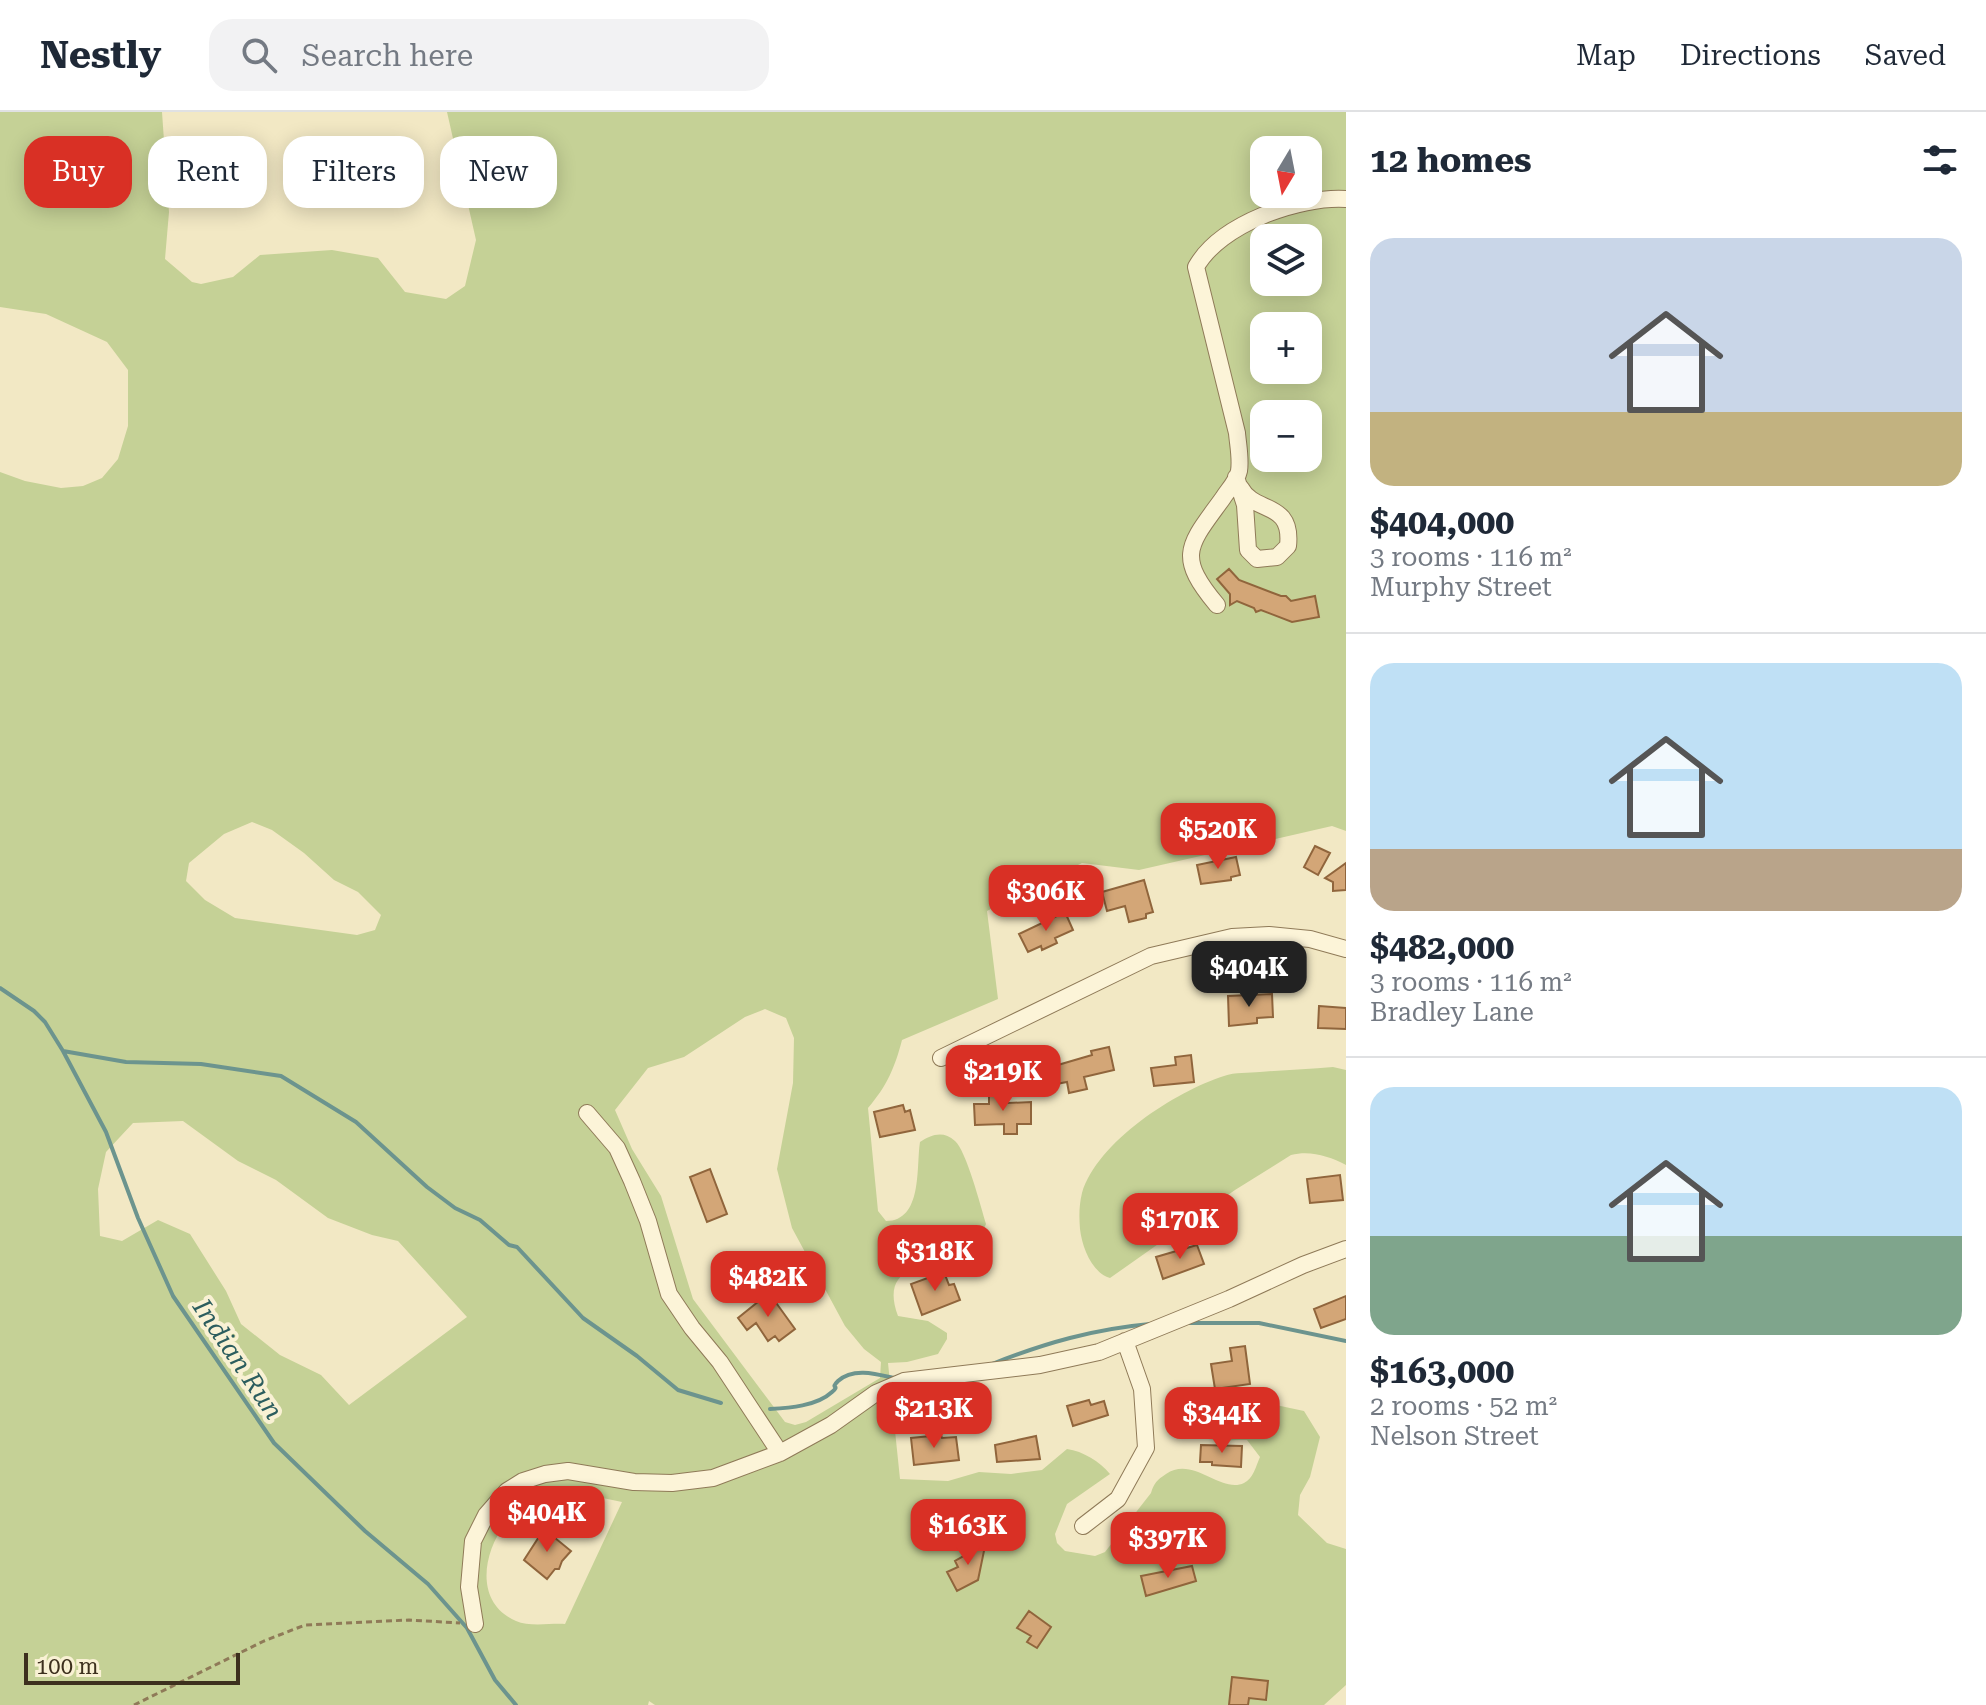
<!DOCTYPE html>
<meta charset="utf-8">
<style>
body{margin:0;font-family:"Roboto Serif",serif;background:#f2f2f3;color:#1f2937;height:100vh;display:flex;flex-direction:column;font-size:30px;white-space:nowrap}
*{box-sizing:border-box;margin:0}
p{font-size:26px;color:#747a83}
.icon{flex:none;width:44px;height:44px;fill:none;stroke:currentColor;stroke-width:2;stroke-linecap:round;stroke-linejoin:round}
.map{position:relative;flex:1;overflow:hidden}
.side{display:flex;flex-direction:column;background:#fff;width:640px}
.side>*{flex:none}
.top-card{position:absolute;left:24px;top:24px;width:760px;height:72px;display:flex;gap:16px}
.needle{width:52px;rotate:190deg}
.buttons{position:absolute;left:1250px;top:24px;display:grid;gap:16px}
.buttons a{display:grid;place-items:center;width:72px;height:72px;border-radius:16px;background:#fff;box-shadow:0 4px 20px #0003;font-size:40px}
.scale{position:absolute;left:24px;bottom:20px;width:216px;box-sizing:border-box;padding-left:8px;border:4px solid #3d301e;border-top:0;font-size:22px;line-height:28px;white-space:nowrap;color:#3d301e;-webkit-text-stroke:6px #f9f1d4;paint-order:stroke}
.price{position:absolute;translate:-50% -68px;padding:0 18px;border-radius:16px;background:#d93025;color:#fff;font-size:26px;line-height:52px;filter:drop-shadow(0 2px 4px #0008)}
.price::after{content:'';position:absolute;left:50%;top:48px;width:24px;height:18px;margin-left:-12px;background:inherit;clip-path:polygon(0 0,100% 0,50% 100%)}
.price.current{background:#222;color:#fff}
ul{padding:0;list-style:none}
li{display:grid;align-content:center;gap:16px;height:424px;padding:0 24px}
li+li{border-top:2px solid #e0e1e3}
li span{display:grid;place-items:center;height:248px;border-radius:24px;color:#555}
li>.icon{margin-inline-start:auto}
span .icon{width:144px;height:144px;fill:#fffc;stroke-width:1}
li b{font-size:34px}
h2{display:flex;justify-content:space-between;align-items:center;height:96px;padding:0 24px;font-size:34px}
.chip{padding:0 28px;border-radius:24px;background:#fff;box-shadow:0 4px 20px #0003;font-size:28px;line-height:72px}
.chip.current{background:#d93025;color:#fff}
header{display:flex;align-items:center;gap:48px;box-sizing:border-box;height:112px;padding:0 40px;background:#fff;border-bottom:2px solid #e0e1e3}
header strong{font-size:38px}
nav{display:flex;gap:44px;margin-inline-start:auto;font-size:28px}
.search{width:560px;height:72px;background:#f2f2f3;display:flex;align-items:center;gap:20px;box-sizing:border-box;padding:0 28px;border-radius:24px;color:#747a83;font-size:30px}
main{display:flex;flex:1;min-height:0}
.map>svg:first-child{display:block}
.green{fill:#c5d196;fill-rule:evenodd}
.lines{fill:none;stroke-linecap:round;stroke-linejoin:round}
.stream{stroke:#6c948e;stroke-width:4}
.building{fill:#d3a677;stroke:#90653c;stroke-width:2}
.minor-casing{stroke:#8f7a58;stroke-width:18}
.path{stroke:#8f7a58;stroke-width:3;stroke-dasharray:6 4;stroke-linecap:butt}
.minor{stroke:#fcf4d8;stroke-width:16}
.labels{text-anchor:middle;dominant-baseline:central;stroke-width:8;stroke-linejoin:round;paint-order:stroke}
.water-label{font-size:26px;font-style:italic;fill:#2c5d5e;stroke:#f9f1d4}
</style>
<header>
<strong>Nestly</strong>
<div class="search"><svg class="icon" aria-label="search" viewBox="0 0 24 24"><circle cx="10" cy="10" r="6"/><path d="M15 15l6 6"/></svg>Search here</div>
<nav><a>Map</a><a>Directions</a><a>Saved</a></nav>
</header>
<main>
<div class="map">
<svg width="1346" height="1593" viewBox="0 0 1346 1593">
<rect width="100%" height="100%" fill="#f2e8c4"/>
<path class="green" d="M0,0H162L169,100L165,147L192,170L201,172L233,165L260,143L332,138L378,146L405,180L446,187L465,174L476,128L447,0H1346V719L1332,714L1139,758L1082,751L987,799L998,887L902,928C895,955 887,974 868,996L878,1099L886,1109C923,1109 916,1055 920,1030C931,1023 943,1018 955,1029C966,1038 981,1095 986,1112C982,1121 980,1128 972,1134C942,1156 876,1145 898,1204L928,1209L947,1221V1227L938,1242L907,1250L888,1251L900,1367L948,1369L979,1360L1011,1362L1042,1358L1067,1337C1083,1339 1100,1350 1110,1362L1067,1392L1055,1422L1057,1431L1065,1439L1095,1444L1105,1440L1151,1381C1154,1371 1157,1368 1166,1362C1193,1343 1221,1382 1244,1371C1253,1367 1256,1354 1260,1345L1247,1328C1225,1328 1200,1330 1181,1318L1183,1298L1198,1283L1239,1285L1304,1299L1320,1325L1310,1365L1300,1383L1298,1403L1327,1431L1346,1437V1573L1324,1593H655L649,1589L648,1593H0V360L25,369L61,376L83,374L102,366L118,347L128,314V258L107,230L46,202L0,195ZM1264,38H1308V82H1264ZM1264,126H1308V170H1264ZM1264,214H1308V258H1264ZM1264,302H1308V346H1264ZM252,710L272,718L304,741L334,768L358,780L381,803L375,818L357,823L235,806L205,788L186,769L189,751L224,722ZM765,897L786,906L794,926L793,971L777,1057L792,1116L845,1214L864,1237L881,1250L880,1266L806,1310L795,1313L785,1310L693,1187L661,1084L632,1037L615,998L648,956L684,945L745,905ZM183,1009L238,1049L276,1068L328,1106L372,1123L398,1129L467,1205L349,1293L321,1263L280,1243L241,1212L226,1179L190,1122L158,1108L122,1129L100,1124L98,1077L106,1040L133,1011ZM574,1380L622,1390L565,1512C551,1511 529,1515 516,1509C465,1487 488,1416 526,1392C540,1384 558,1382 574,1380Z
M1333,955L1346,958V1053C1329,1044 1310,1038 1291,1043L1235,1078L1110,1166C1092,1161 1082,1135 1080,1117C1079,1105 1079,1093 1082,1081C1097,1030 1176,979 1224,964C1235,960 1249,961 1260,960C1285,958 1309,957 1333,955Z"/>
<g class="lines">
<path class="stream" d="M0,876L34,899L45,910L63,939L106,1020L138,1106L173,1184L274,1331L365,1419L428,1472L467,1516L495,1568L516,1593
M63,939L126,950L201,952L281,964L356,1010L427,1075L455,1096L480,1108L509,1133L517,1135L583,1206L637,1244L678,1278L721,1291
M1187,1211H1259L1346,1229
M992,1252C1045,1231 1094,1217 1150,1212
M922,1274L931,1276L943,1271
M770,1297C789,1296 817,1294 832,1280C841,1272 829,1278 838,1269C853,1255 877,1262 894,1266"/>
</g>
<path class="building" d="M1229,457L1239,468L1281,484H1286L1291,489L1315,484L1319,505L1292,510L1261,498L1256,500L1254,496L1237,489L1230,493V482L1217,467Z
M1315,734L1330,741L1318,763L1304,755Z
M1236,745L1240,763L1231,765V768L1201,772L1197,753Z
M1346,751V778L1333,779V770L1325,766Z
M1144,768L1153,800L1146,802V806L1129,810L1125,794L1107,799L1102,780Z
M1065,800L1073,818L1055,826L1057,831L1042,838L1041,834L1028,840L1019,822Z
M1272,882L1273,905L1257,906V911L1229,914L1228,884Z
M1319,894L1346,896V917L1318,916Z
M1109,935L1114,958L1084,965L1087,977L1069,981L1067,970L1056,972L1051,955L1092,943L1091,939Z
M1191,943L1194,970L1154,974L1151,956L1176,953L1175,945Z
M1007,982L1008,991L1031,990V1012H1017V1022H1004V1012L975,1013L974,992H989V983Z
M903,993L905,1000L910,998L915,1018L880,1025L874,1000Z
M710,1057L727,1102L707,1110L690,1065Z
M1340,1063L1343,1088L1310,1091L1307,1067Z
M1197,1133L1204,1152L1163,1167L1156,1145Z
M944,1160L949,1173L954,1172L960,1188L922,1203L911,1172Z
M769,1181L795,1217L779,1229L775,1224L768,1229L756,1211L747,1218L738,1206Z
M1346,1184V1207L1321,1216L1314,1197Z
M1245,1234L1250,1272L1215,1277L1211,1252L1232,1249L1230,1236Z
M1089,1288L1091,1293L1104,1289L1108,1303L1073,1314L1067,1294Z
M941,1323L942,1326L956,1325L959,1348L914,1353L911,1326Z
M1036,1324L1040,1347L997,1350L995,1333Z
M1201,1333L1242,1334L1241,1355L1212,1353V1350H1200Z
M544,1417L571,1439L562,1449L559,1457H555L547,1467L524,1448Z
M971,1430L985,1434L978,1468L957,1479L947,1460L958,1455L955,1449L967,1442Z
M1192,1454L1196,1469L1146,1484L1141,1464Z
M1029,1499L1051,1515L1037,1536L1027,1530L1031,1524L1017,1516Z
M1232,1565L1268,1569L1266,1588L1249,1586L1248,1593H1229Z"/>
<g class="lines">
<g class="minor-casing">
<path id="minor" d="M1236,365L1245,393L1248,438L1257,447L1277,445L1288,434C1293,388 1254,402 1241,376
M1217,493C1175,443 1189,433 1223,386C1228,378 1237,369 1239,359C1241,347 1238,333 1237,321L1196,155C1220,112 1299,84 1346,87
M941,946L1151,844L1232,825L1269,823L1310,827L1346,837
M587,1001L617,1036L632,1069L648,1109L669,1182L692,1216L720,1250L780,1341
M1083,1414L1118,1387L1146,1336L1142,1277L1125,1229
M475,1512L469,1475L473,1429L486,1403L507,1379L523,1369L545,1362L568,1359L634,1370L672,1371L713,1366L780,1341L831,1313L876,1281L904,1269L1040,1253L1099,1240L1229,1187L1303,1153L1346,1137"/>
</g>
<path class="path" d="M134,1593L264,1529L305,1513L409,1508L460,1511"/>
<use href="#minor" class="minor"/>
</g>
<g class="labels">
<g class="water-label">
<text transform="translate(238 1247) rotate(56)">Indian Run</text>
</g>
</g>
</svg>
<div class="buttons">
<a><svg class="needle" viewBox="-14 -14 28 28"><path d="M0-13l5 13h-10z" fill="#e53935"/><path d="M0 13l5-13h-10z" fill="#747a83"/></svg></a>
<a><svg class="icon" aria-label="layers" viewBox="0 0 24 24"><path d="M12 4l9 5-9 5-9-5zM3 14l9 5 9-5"/></svg></a>
<a>+</a>
<a>−</a>
</div>
<div class="scale">100 m</div>
<b class="price" style="left:1218px;top:759px">$520K</b>
<b class="price" style="left:1046px;top:821px">$306K</b>
<b class="price current" style="left:1249px;top:897px">$404K</b>
<b class="price" style="left:1003px;top:1001px">$219K</b>
<b class="price" style="left:1180px;top:1149px">$170K</b>
<b class="price" style="left:935px;top:1181px">$318K</b>
<b class="price" style="left:768px;top:1207px">$482K</b>
<b class="price" style="left:934px;top:1338px">$213K</b>
<b class="price" style="left:1222px;top:1343px">$344K</b>
<b class="price" style="left:547px;top:1442px">$404K</b>
<b class="price" style="left:968px;top:1455px">$163K</b>
<b class="price" style="left:1168px;top:1468px">$397K</b>
<div class="top-card">
<a class="chip current">Buy</a>
<a class="chip">Rent</a>
<a class="chip">Filters</a>
<a class="chip">New</a>
</div>
</div>
<section class="side">
<h2>12 homes<svg class="icon" aria-label="filters" viewBox="0 0 24 24"><path d="M4 7h16M4 17h16"/><circle cx="9" cy="7" r="2"/><circle cx="15" cy="17" r="2"/></svg></h2>
<ul>
<li><span style="background:linear-gradient(#c9d6e8 70%,#c2b280 0)"><svg class="icon" aria-label="home" viewBox="0 0 24 24"><path d="M3 11l9-7 9 7M6 9v11h12V9"/></svg></span><div><b>$404,000</b><p>3 rooms · 116 m²</p><p>Murphy Street</p></div></li>
<li><span style="background:linear-gradient(#bfe0f5 75%,#b9a48a 0)"><svg class="icon" aria-label="home" viewBox="0 0 24 24"><path d="M3 11l9-7 9 7M6 9v11h12V9"/></svg></span><div><b>$482,000</b><p>3 rooms · 116 m²</p><p>Bradley Lane</p></div></li>
<li><span style="background:linear-gradient(#bfe0f5 60%,#7fa58c 0)"><svg class="icon" aria-label="home" viewBox="0 0 24 24"><path d="M3 11l9-7 9 7M6 9v11h12V9"/></svg></span><div><b>$163,000</b><p>2 rooms · 52 m²</p><p>Nelson Street</p></div></li>
</ul>
</section>
</main>
